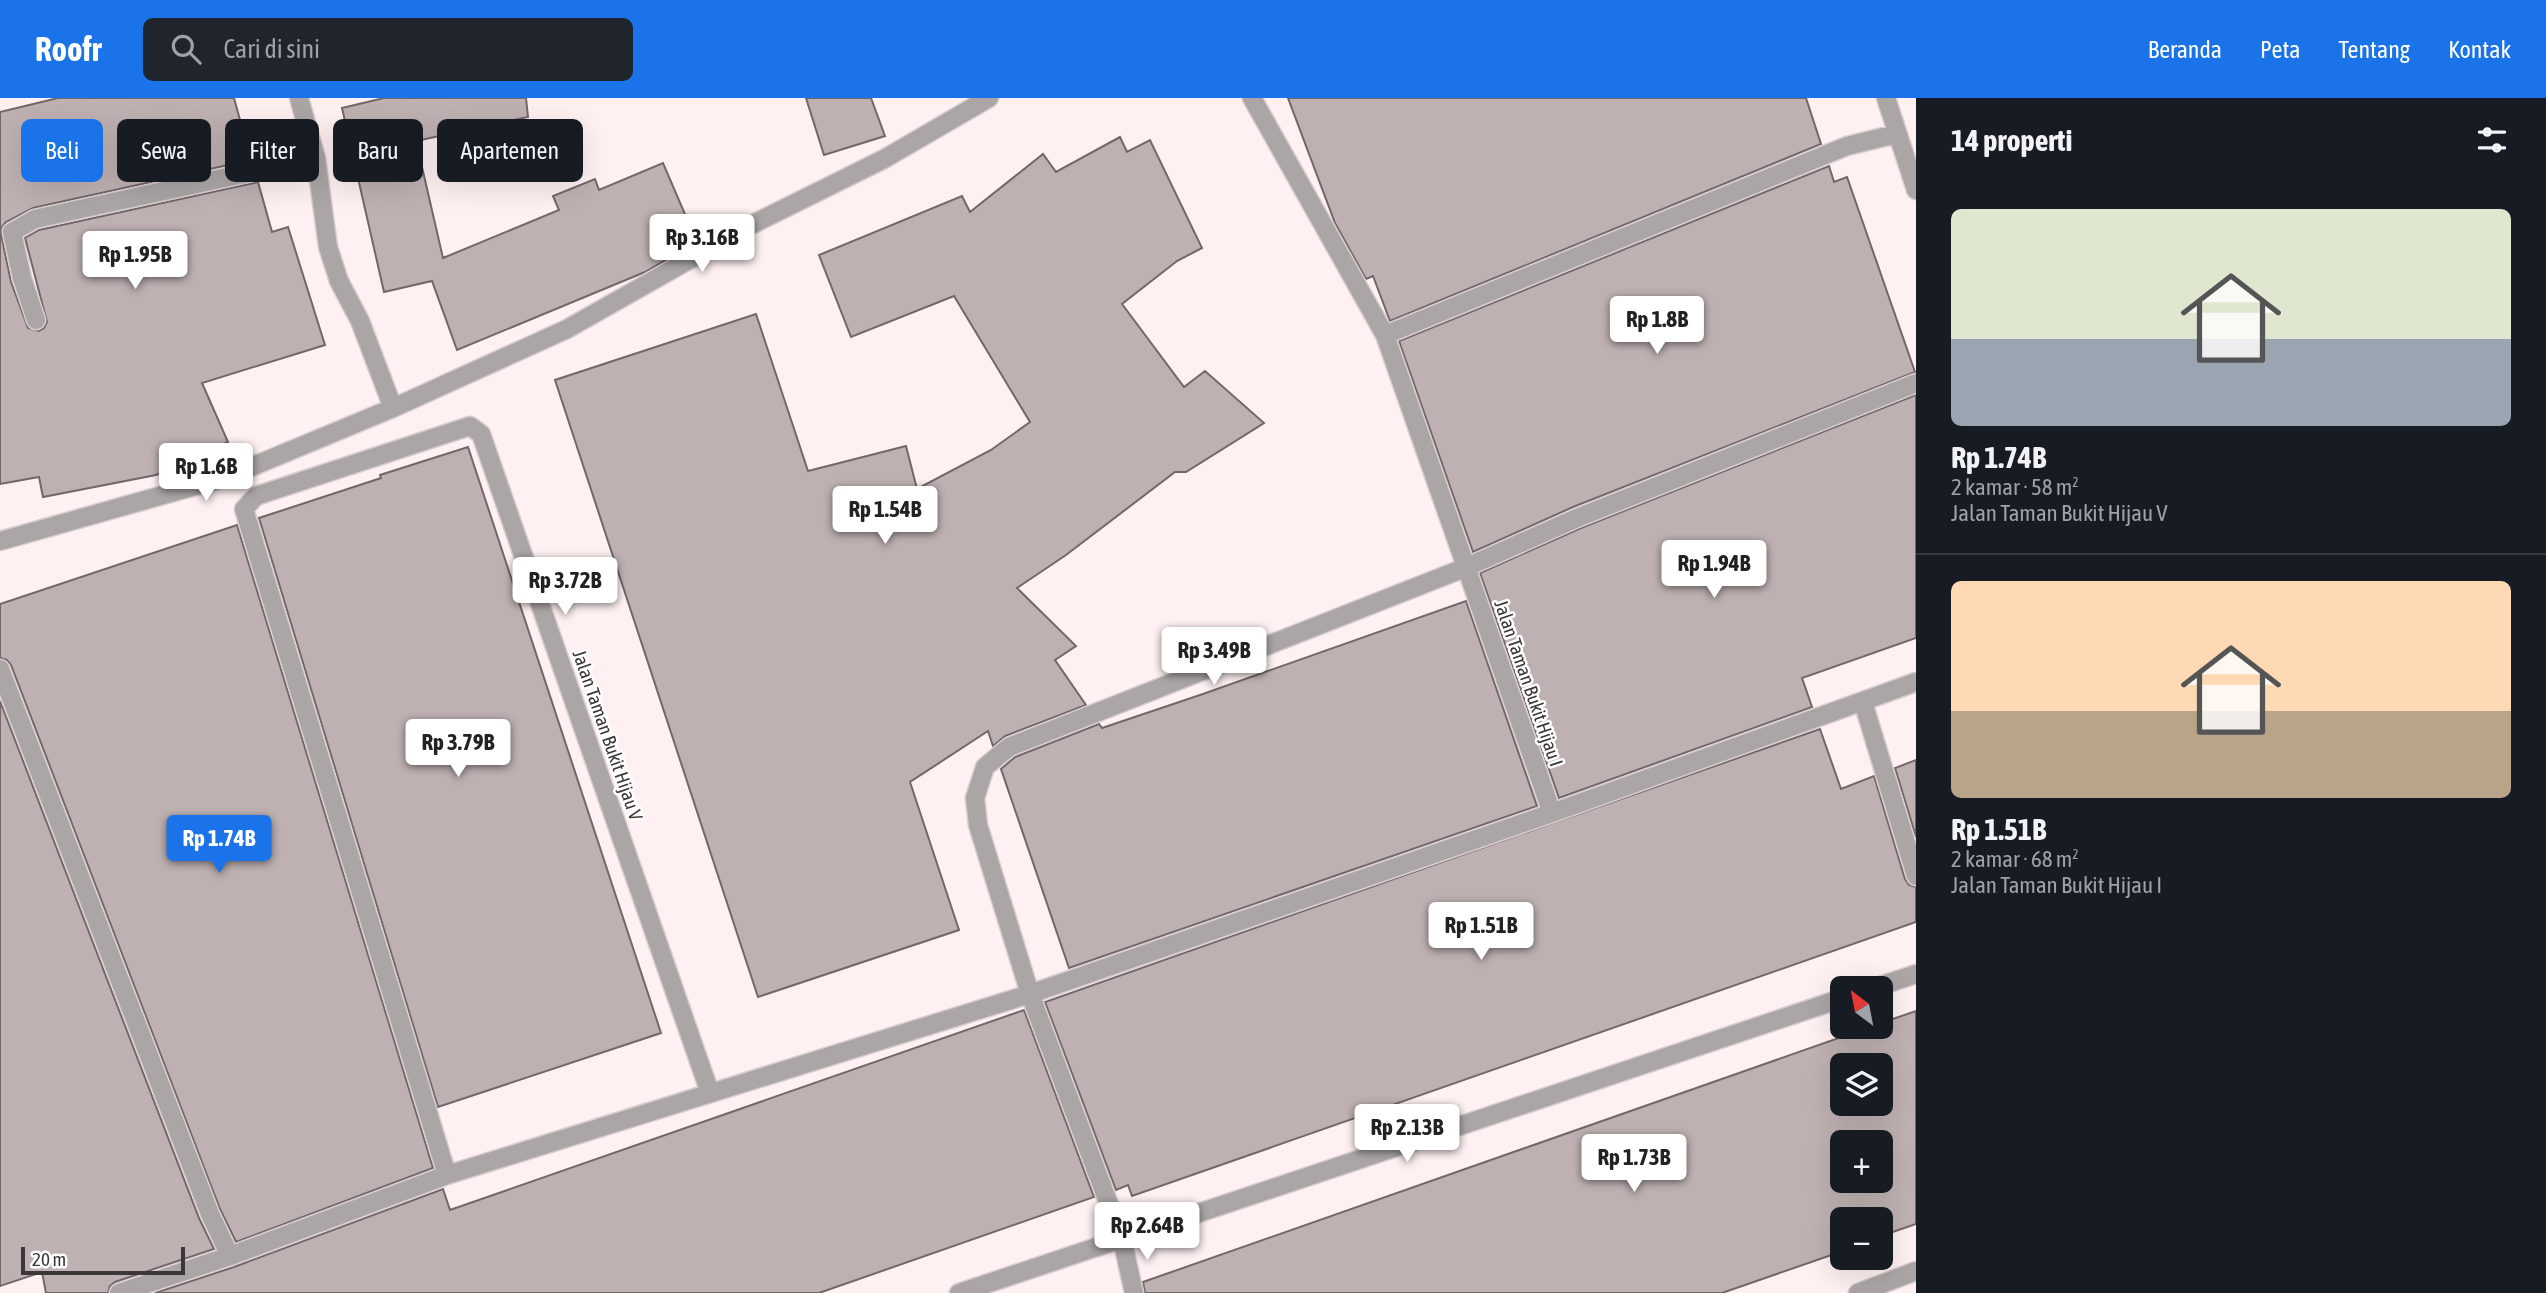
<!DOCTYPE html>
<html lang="id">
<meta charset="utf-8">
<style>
body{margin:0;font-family:"Asap Condensed",sans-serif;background:#20242c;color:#f1f3f6;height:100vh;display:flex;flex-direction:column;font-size:26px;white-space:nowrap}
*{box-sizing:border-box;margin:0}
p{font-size:23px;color:#9ea1a6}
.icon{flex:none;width:38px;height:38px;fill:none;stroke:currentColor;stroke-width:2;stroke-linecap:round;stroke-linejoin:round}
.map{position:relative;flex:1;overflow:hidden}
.details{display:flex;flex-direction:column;background:#171b24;width:630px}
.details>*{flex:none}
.hud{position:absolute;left:21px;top:21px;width:665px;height:63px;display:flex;gap:14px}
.needle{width:46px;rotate:328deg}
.tools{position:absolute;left:1830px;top:878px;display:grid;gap:14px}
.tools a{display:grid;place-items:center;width:63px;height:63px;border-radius:10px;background:#171b24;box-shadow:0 7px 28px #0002;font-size:35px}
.scale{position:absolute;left:21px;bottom:18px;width:164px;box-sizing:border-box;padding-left:7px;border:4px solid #3c3737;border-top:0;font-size:19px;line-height:24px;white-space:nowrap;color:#3c3737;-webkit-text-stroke:5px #fff;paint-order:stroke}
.price{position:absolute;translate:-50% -60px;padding:0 16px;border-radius:7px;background:#fff;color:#222;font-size:23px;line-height:46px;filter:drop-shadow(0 2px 4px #0008)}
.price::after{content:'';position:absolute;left:50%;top:42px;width:21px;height:16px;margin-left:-10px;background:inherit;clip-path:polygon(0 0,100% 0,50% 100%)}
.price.selected{background:#1a73e8;color:#fff}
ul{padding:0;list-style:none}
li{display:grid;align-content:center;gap:14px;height:371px;padding:0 35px}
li+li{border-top:2px solid #363941}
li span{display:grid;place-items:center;height:217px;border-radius:10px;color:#555}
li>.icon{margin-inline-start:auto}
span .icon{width:126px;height:126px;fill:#fffc;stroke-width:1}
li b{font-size:30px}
h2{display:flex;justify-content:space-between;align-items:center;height:84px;padding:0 35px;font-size:30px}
.tag{padding:0 24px;border-radius:10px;background:#171b24;box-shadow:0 7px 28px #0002;font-size:24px;line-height:63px}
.tag.selected{background:#1a73e8;color:#fff}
header{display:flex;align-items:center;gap:42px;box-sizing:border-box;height:98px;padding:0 35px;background:#1a73e8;color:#fff}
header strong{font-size:33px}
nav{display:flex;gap:38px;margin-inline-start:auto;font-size:24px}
.search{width:490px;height:63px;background:#20242c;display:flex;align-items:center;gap:18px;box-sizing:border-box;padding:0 24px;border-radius:10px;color:#9ea1a6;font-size:26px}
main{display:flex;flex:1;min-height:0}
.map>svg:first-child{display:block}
.building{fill:#bfb1b2;stroke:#736768;stroke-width:2;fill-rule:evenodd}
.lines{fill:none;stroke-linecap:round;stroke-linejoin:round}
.street-casing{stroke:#d8cccd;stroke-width:21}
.street{stroke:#aba5a6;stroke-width:18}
.labels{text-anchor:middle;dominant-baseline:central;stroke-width:5;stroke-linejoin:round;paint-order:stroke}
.street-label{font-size:19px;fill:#3c3737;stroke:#fff}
</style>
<header>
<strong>Roofr</strong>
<div class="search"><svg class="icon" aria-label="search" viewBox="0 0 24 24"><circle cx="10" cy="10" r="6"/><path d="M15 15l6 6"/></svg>Cari di sini</div>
<nav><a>Beranda</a><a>Peta</a><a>Tentang</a><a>Kontak</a></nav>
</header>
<main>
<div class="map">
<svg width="1916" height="1195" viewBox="0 0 1916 1195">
<rect width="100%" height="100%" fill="#fff1f2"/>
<path class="building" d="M58,0H234L251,62L33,110L6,124L1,130V136L11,184L28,230L39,233L44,230L47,224L25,140L39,132L258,84L272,134L288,129L325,247L202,285L228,344L156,377L43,399L39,379L0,386V14Z
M384,0H526L528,19L416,43L443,160L559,112L553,98L595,81L599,92L663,65L697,144L645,174L457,252L432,183L384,194L342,10Z
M806,0H871L885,38L824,57Z
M1288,0H1806L1821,46L1390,223L1373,178L1366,181L1335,125Z
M1120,39L1127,54L1150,42L1202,150L1177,163L1122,206L1184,289L1205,273L1264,325L1186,374H1175L1066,457L1017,490L1076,548L1055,562L1086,607L1005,638L993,648L988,633L910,684L959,832L758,899L555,282L756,216L808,373L906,348L917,391L991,352L1030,324L954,198L851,239L819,157L962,98L970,114L1043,56L1056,74Z
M1829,68L1834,84L1847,79L1915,274L1573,409L1473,454L1399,243Z
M1916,297V540L1802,580L1812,609L1559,700L1480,475L1581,430Z
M468,349L661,935L438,1009L259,420L381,380L380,377Z
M237,427L433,1070L236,1144L220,1111L11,567L7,562L0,560V506Z
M1466,503L1537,708L1069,870L1001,671L1015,659L1099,626L1102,630L1200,597Z
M0,603L199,1120L214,1151L115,1184L110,1188L108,1195H46L42,1174L0,1188Z
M1820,631L1841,691L1874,678L1905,781L1909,787L1916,789V824L1132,1098L1128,1087L1116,1092L1045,904Z
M1916,662V739L1895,670Z
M1024,912L1094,1099L819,1195H155L234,1169L443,1091L450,1112Z
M1916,913V1126L1881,1138V1122H1843V1153L1722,1195H1145L1143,1184L1870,929H1881V925ZM1843,968H1881V1006H1843ZM1843,1045H1881V1083H1843Z"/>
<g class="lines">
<g class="street-casing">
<path id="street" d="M299,0L316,60L328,149L339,183L360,223L393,310
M1252,0L1385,237L1552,715
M1886,0L1916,92
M36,222L22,180L12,134L35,121L316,60
M1385,237L1847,48L1896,36
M0,443L227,379L393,310L567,231L747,129L884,61L989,0
M0,571L210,1116L230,1158
M1863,604L1916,778
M1871,891L1916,876
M447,1077L244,411L256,398L470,328L481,336L710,995
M119,1195L230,1158L447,1077L1030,896L1552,715L1916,584
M959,1195L1843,900
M1134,1195L1122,1141L1030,896L978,727L975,700L985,669L1009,649L1467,469L1577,420L1916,285
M1858,1195L1916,1173"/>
</g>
<use href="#street" class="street"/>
</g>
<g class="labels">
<g class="street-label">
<text transform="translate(1529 585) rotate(71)">Jalan Taman Bukit Hijau I</text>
<text transform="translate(608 637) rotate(71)">Jalan Taman Bukit Hijau V</text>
</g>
</g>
</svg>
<div class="tools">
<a><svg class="needle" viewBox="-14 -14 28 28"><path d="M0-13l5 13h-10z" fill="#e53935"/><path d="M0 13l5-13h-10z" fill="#9ea1a6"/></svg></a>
<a><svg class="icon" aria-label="layers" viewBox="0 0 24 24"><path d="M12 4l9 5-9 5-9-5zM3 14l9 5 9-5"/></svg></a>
<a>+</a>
<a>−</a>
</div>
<div class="scale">20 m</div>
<b class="price" style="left:702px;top:176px">Rp 3.16B</b>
<b class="price" style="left:135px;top:193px">Rp 1.95B</b>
<b class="price" style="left:1657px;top:258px">Rp 1.8B</b>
<b class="price" style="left:206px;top:405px">Rp 1.6B</b>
<b class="price" style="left:885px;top:448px">Rp 1.54B</b>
<b class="price" style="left:1714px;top:502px">Rp 1.94B</b>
<b class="price" style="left:565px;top:519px">Rp 3.72B</b>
<b class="price" style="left:1214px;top:589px">Rp 3.49B</b>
<b class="price" style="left:458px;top:681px">Rp 3.79B</b>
<b class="price selected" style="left:219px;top:777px">Rp 1.74B</b>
<b class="price" style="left:1481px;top:864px">Rp 1.51B</b>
<b class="price" style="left:1407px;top:1066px">Rp 2.13B</b>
<b class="price" style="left:1634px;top:1096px">Rp 1.73B</b>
<b class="price" style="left:1147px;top:1164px">Rp 2.64B</b>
<div class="hud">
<a class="tag selected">Beli</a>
<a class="tag">Sewa</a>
<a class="tag">Filter</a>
<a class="tag">Baru</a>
<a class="tag">Apartemen</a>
</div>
</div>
<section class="details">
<h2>14 properti<svg class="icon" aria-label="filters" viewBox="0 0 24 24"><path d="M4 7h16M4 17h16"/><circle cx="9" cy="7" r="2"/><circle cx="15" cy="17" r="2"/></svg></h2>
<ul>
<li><span style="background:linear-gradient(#dfe7d0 60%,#9aa5b1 0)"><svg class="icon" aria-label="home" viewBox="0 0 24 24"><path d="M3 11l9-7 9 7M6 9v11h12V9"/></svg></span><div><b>Rp 1.74B</b><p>2 kamar · 58 m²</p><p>Jalan Taman Bukit Hijau V</p></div></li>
<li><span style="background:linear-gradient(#ffd9b3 60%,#b9a48a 0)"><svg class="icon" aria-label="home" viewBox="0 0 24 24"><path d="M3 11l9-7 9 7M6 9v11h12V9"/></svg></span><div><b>Rp 1.51B</b><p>2 kamar · 68 m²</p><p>Jalan Taman Bukit Hijau I</p></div></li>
</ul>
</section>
</main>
